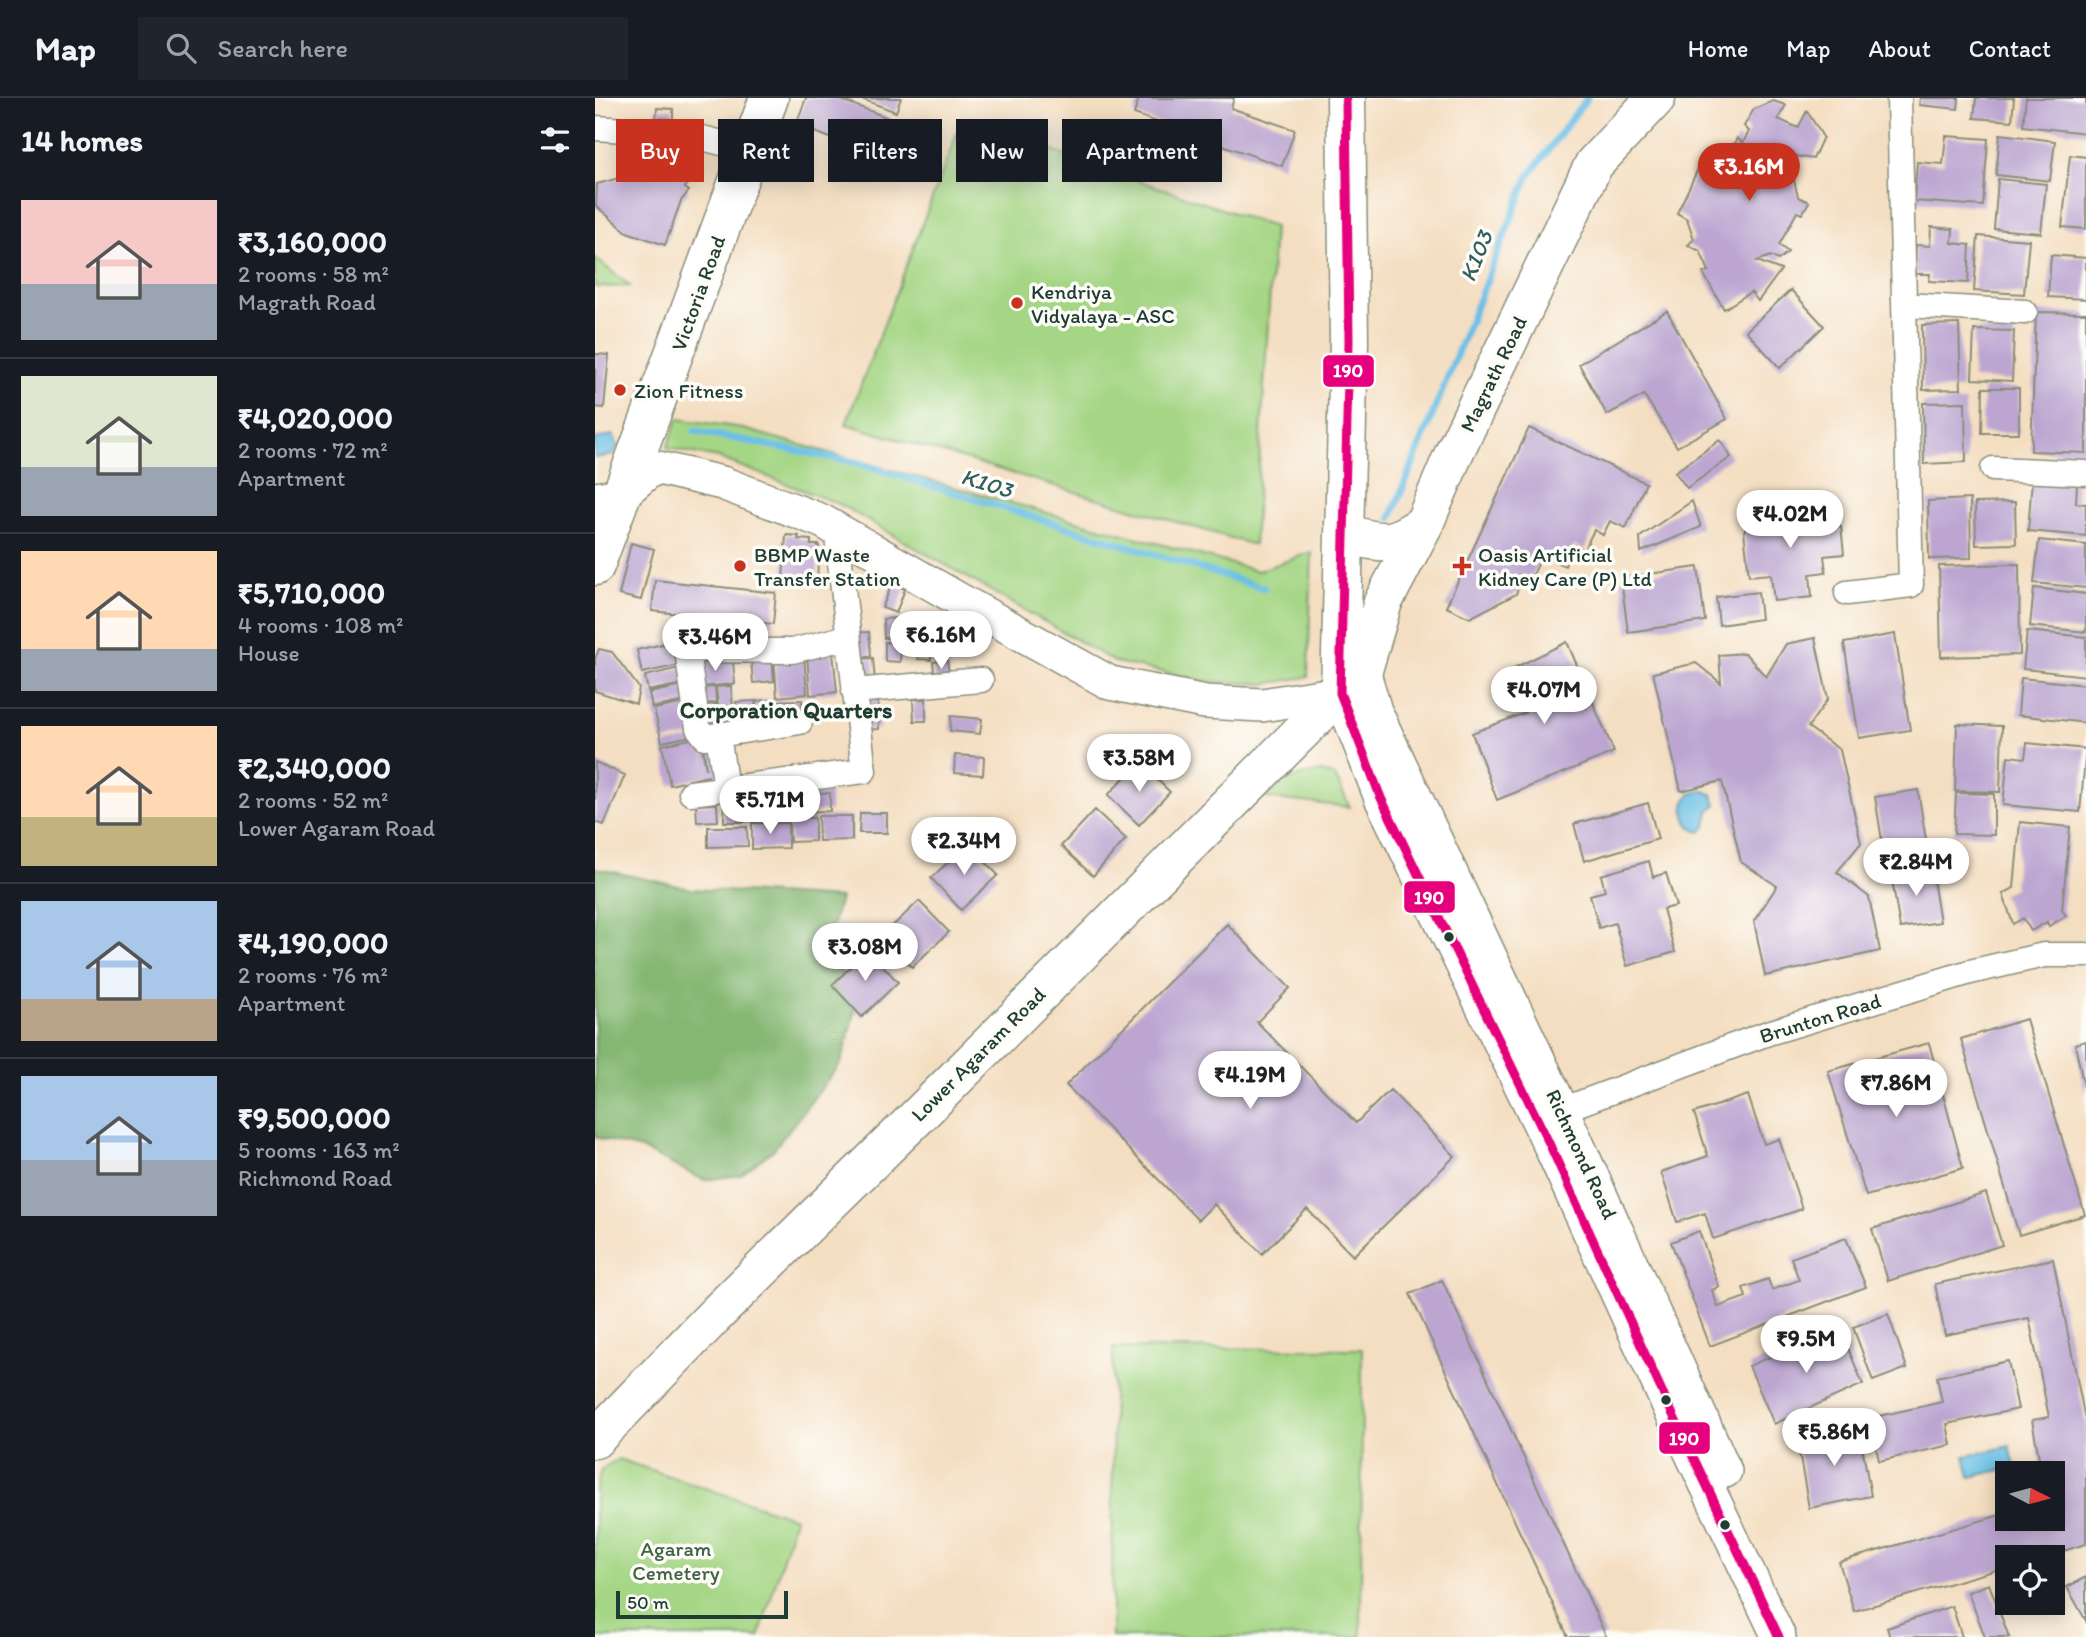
<!DOCTYPE html>
<meta charset="utf-8">
<style>
body{margin:0;font-family:Itim,sans-serif;background:#20242c;color:#f1f3f6;height:100vh;display:flex;flex-direction:column;font-size:26px;white-space:nowrap}
*{box-sizing:border-box;margin:0}
p{font-size:23px;color:#9ea1a6}
.icon{flex:none;width:38px;height:38px;fill:none;stroke:currentColor;stroke-width:2;stroke-linecap:round;stroke-linejoin:round}
.map{position:relative;flex:1;overflow:hidden}
.drawer{display:flex;flex-direction:column;background:#171b24;width:595px}
.drawer>*{flex:none}
.hud{position:absolute;left:21px;top:21px;width:665px;height:63px;display:flex;gap:14px}
.needle{width:46px;rotate:96deg}
.buttons{position:absolute;left:1400px;top:1363px;display:grid;gap:14px}
.buttons a{display:grid;place-items:center;width:70px;height:70px;border-radius:0px;background:#171b24;box-shadow:0 4px 18px #0003;font-size:35px}
.scale{position:absolute;left:21px;bottom:18px;width:172px;box-sizing:border-box;padding-left:7px;border:4px solid #1f3d34;border-top:0;font-size:19px;line-height:24px;white-space:nowrap;color:#1f3d34;-webkit-text-stroke:5px #fdfcf7;paint-order:stroke}
.price{position:absolute;translate:-50% -60px;padding:0 16px;border-radius:24px;background:#fff;color:#222;font-size:23px;line-height:46px;filter:drop-shadow(0 2px 4px #0008)}
.price::after{content:'';position:absolute;left:50%;top:42px;width:21px;height:16px;margin-left:-10px;background:inherit;clip-path:polygon(0 0,100% 0,50% 100%)}
.price.selected{background:#c8321e;color:#fff}
ul{padding:0;list-style:none}
li{display:flex;align-items:center;gap:21px;height:175px;padding:0 21px}
li+li{border-top:2px solid #363941}
li span{display:grid;place-items:center;flex:none;width:196px;height:140px;border-radius:0px;color:#555}
li>.icon{margin-inline-start:auto}
span .icon{width:84px;height:84px;fill:#fffc;stroke-width:1}
li b{font-size:30px}
h2{display:flex;justify-content:space-between;align-items:center;height:84px;padding:0 21px;font-size:30px}
.pill{padding:0 24px;border-radius:0px;background:#171b24;box-shadow:0 4px 18px #0003;font-size:24px;line-height:63px}
.pill.selected{background:#c8321e;color:#fff}
header{display:flex;align-items:center;gap:42px;box-sizing:border-box;height:98px;padding:0 35px;background:#171b24;border-bottom:2px solid #363941}
header strong{font-size:33px}
nav{display:flex;gap:38px;margin-inline-start:auto;font-size:24px}
.search{width:490px;height:63px;background:#20242c;display:flex;align-items:center;gap:18px;box-sizing:border-box;padding:0 24px;border-radius:0px;color:#9ea1a6;font-size:26px}
main{display:flex;flex:1;min-height:0}
.map>svg:first-child{display:block}
.green{fill:#a5d685;stroke:#628a5c;stroke-width:2}
.forest{fill:#84b772;stroke:#527a53;stroke-width:2}
.water{fill:#6abfe6;stroke:#447e8d;stroke-width:2}
.lines{fill:none;stroke-linecap:round;stroke-linejoin:round}
.stream{stroke:#6abfe6;stroke-width:7}
.building{fill:#bca6d1}
.street-casing{stroke:#8a8e7a;stroke-width:27}
.secondary-casing{stroke:#8a8e7a;stroke-width:36}
.primary-casing{stroke:#8a8e7a;stroke-width:41}
.street{stroke:#fff;stroke-width:24}
.secondary{stroke:#fff;stroke-width:33}
.primary{stroke:#fff;stroke-width:38}
.bus-1-casing{stroke:#fdfcf7;stroke-width:14}
.bus-1{stroke:#e5007d;stroke-width:9}
.poi-dot{fill:#c8321e;stroke:#fdfcf7;stroke-width:2.5}
.bus-dot{fill:#1f3d34;stroke:#fdfcf7;stroke-width:2.5}
.labels{text-anchor:middle;dominant-baseline:central;stroke-width:7;stroke-linejoin:round;paint-order:stroke}
.poi-label{font-size:21px;fill:#1f3d34;stroke:#fdfcf7;text-anchor:start}
.street-label{font-size:21px;fill:#1f3d34;stroke:#fdfcf7}
.park-label{font-size:21px;fill:#406348;stroke:#fdfcf7}
.water-label{font-size:23px;font-style:italic;fill:#325e60;stroke:#fdfcf7}
.neighbourhood-label{font-size:23px;font-weight:bold;fill:#1f3d34;stroke:#fdfcf7}
.line-badge{stroke:#fdfcf7;stroke-width:2.5}
.badge-label{font-size:19px;text-anchor:middle;font-weight:bold;fill:#fff}
</style>
<header>
<strong>Map</strong>
<div class="search"><svg class="icon" aria-label="search" viewBox="0 0 24 24"><circle cx="10" cy="10" r="6"/><path d="M15 15l6 6"/></svg>Search here</div>
<nav><a>Home</a><a>Map</a><a>About</a><a>Contact</a></nav>
</header>
<main>
<section class="drawer">
<h2>14 homes<svg class="icon" aria-label="filters" viewBox="0 0 24 24"><path d="M4 7h16M4 17h16"/><circle cx="9" cy="7" r="2"/><circle cx="15" cy="17" r="2"/></svg></h2>
<ul>
<li><span style="background:linear-gradient(#f6c9c9 60%,#9aa5b1 0)"><svg class="icon" aria-label="home" viewBox="0 0 24 24"><path d="M3 11l9-7 9 7M6 9v11h12V9"/></svg></span><div><b>₹3,160,000</b><p>2 rooms · 58 m²</p><p>Magrath Road</p></div></li>
<li><span style="background:linear-gradient(#dfe7d0 65%,#9aa5b1 0)"><svg class="icon" aria-label="home" viewBox="0 0 24 24"><path d="M3 11l9-7 9 7M6 9v11h12V9"/></svg></span><div><b>₹4,020,000</b><p>2 rooms · 72 m²</p><p>Apartment</p></div></li>
<li><span style="background:linear-gradient(#ffd9b3 70%,#9aa5b1 0)"><svg class="icon" aria-label="home" viewBox="0 0 24 24"><path d="M3 11l9-7 9 7M6 9v11h12V9"/></svg></span><div><b>₹5,710,000</b><p>4 rooms · 108 m²</p><p>House</p></div></li>
<li><span style="background:linear-gradient(#ffd9b3 65%,#c2b280 0)"><svg class="icon" aria-label="home" viewBox="0 0 24 24"><path d="M3 11l9-7 9 7M6 9v11h12V9"/></svg></span><div><b>₹2,340,000</b><p>2 rooms · 52 m²</p><p>Lower Agaram Road</p></div></li>
<li><span style="background:linear-gradient(#a9c7e8 70%,#b9a48a 0)"><svg class="icon" aria-label="home" viewBox="0 0 24 24"><path d="M3 11l9-7 9 7M6 9v11h12V9"/></svg></span><div><b>₹4,190,000</b><p>2 rooms · 76 m²</p><p>Apartment</p></div></li>
<li><span style="background:linear-gradient(#a9c7e8 60%,#9aa5b1 0)"><svg class="icon" aria-label="home" viewBox="0 0 24 24"><path d="M3 11l9-7 9 7M6 9v11h12V9"/></svg></span><div><b>₹9,500,000</b><p>5 rooms · 163 m²</p><p>Richmond Road</p></div></li>
</ul>
</section>
<div class="map">
<svg width="1491" height="1539" viewBox="0 0 1491 1539">
<rect width="100%" height="100%" fill="#fdfcf7"/>
<filter id="ink" filterUnits="userSpaceOnUse"><feTurbulence type="fractalNoise" baseFrequency=".0143" numOctaves="2"/><feDisplacementMap in="SourceGraphic" scale="14" xChannelSelector="R" yChannelSelector="G"/><feConvolveMatrix kernelMatrix="1 2 1 2 8 2 1 2 1" color-interpolation-filters="sRGB"/></filter>
<filter id="wash" filterUnits="userSpaceOnUse"><feTurbulence type="fractalNoise" baseFrequency=".00686" numOctaves="4" result="noise"/><feDisplacementMap in="SourceGraphic" scale="28" xChannelSelector="R" yChannelSelector="G"/><feGaussianBlur stdDeviation="1.57" result="paint"/><feColorMatrix in="noise" values="0 0 0 0 0 0 0 0 0 0 0 0 0 0 0 0 0 1.4 0 .05"/><feComposite in="paint" operator="in"/></filter>
<g filter="url(#wash)">
<rect width="100%" height="100%" fill="#f4dec1"/>
<path class="green" d="M367,22L679,129L659,447L251,326Z
M0,160L35,188L0,189Z
M83,321L141,329L663,473L717,454L713,579L668,586L611,583L520,564L244,406L124,360L72,350Z
M727,674L740,678L755,709L670,700C688,683 703,676 727,674Z
M518,1250L767,1251L766,1539H517Z
M23,1361L200,1420L164,1539H0V1393L7,1371Z"/>
<path class="forest" d="M0,770L97,791L245,800L234,840L260,914L246,965L179,1051L146,1077L109,1082L46,1051L0,1039Z"/>
<path class="water" d="M18,337L23,348L18,357L0,360V341Z
M1107,692L1117,696L1121,707L1114,713L1111,729L1105,734C1092,731 1089,717 1089,706L1095,696Z
M1415,1348L1420,1369L1375,1379L1370,1358Z"/>
<g class="lines">
<path class="stream" d="M100,333L260,364L669,490
M796,420L933,79L992,0"/>
</g>
<g id="blocks">
<path class="building" d="M211,0H241L294,20L280,57L201,27Z
M264,0H306L301,14Z
M544,0H639L636,10L700,32L687,68L539,16Z
M1325,0H1364L1363,11L1324,7Z
M1381,0H1419L1417,23L1379,20Z
M1431,0H1491V35L1428,28Z
M1178,3L1191,7L1183,21L1203,30L1212,13L1228,39L1218,61L1200,58L1197,74L1203,99L1214,104L1207,116L1202,114L1184,147L1193,154L1183,162L1176,158L1162,163L1186,172L1163,203L1156,194L1129,211L1108,175L1114,173L1105,153L1093,147L1099,141L1092,121L1082,115L1109,58L1118,63L1138,50L1142,40L1148,45L1154,33L1149,28L1159,11Z
M62,10L78,11V21L61,20Z
M1405,36L1460,43L1455,83L1401,77Z
M1351,38L1393,41L1388,108L1319,103L1322,64L1348,66Z
M1475,57L1491,59V131L1467,129Z
M85,62V68L97,70L90,90L94,93L86,103L70,147L32,134L1,108L2,86L53,72L54,63Z
M1403,81L1451,86L1446,135L1399,131Z
M1336,129L1358,131L1357,145L1375,147L1373,185L1334,183L1335,176H1319L1321,147L1335,148Z
M1383,138L1434,142L1429,196L1379,193Z
M1456,157L1491,160V201L1453,199Z
M1196,192L1229,228L1185,270L1151,233Z
M1072,213L1132,321L1082,349L1049,297L1012,317L984,266Z
M1441,214L1491,215V355L1436,353Z
M1364,226L1366,291L1328,292L1327,227Z
M1379,232L1419,233L1417,283L1377,281Z
M0,256L14,257L9,310L0,309Z
M1388,290H1424V335H1387Z
M1370,304L1371,364L1329,366L1328,305Z
M934,330L1051,385L1031,430L1015,423L1008,437L999,432L989,452L979,447L970,468L947,458L934,485L926,481L921,496L875,520L851,509Z
M1125,342L1136,359L1092,390L1080,374Z
M1437,381L1482,385L1481,405L1491,406V438L1433,433Z
M1200,400L1202,420L1225,418L1226,430L1246,428L1249,456L1229,458L1231,474L1215,476L1217,499L1179,503L1176,476L1154,478L1149,433L1164,415L1191,412L1190,401Z
M1375,401L1376,460L1334,461L1333,403Z
M1097,403L1106,429L1046,454L1045,439Z
M1420,404L1421,446L1381,447L1380,405Z
M191,437L204,438L203,441L216,442V447H224L222,483L188,481Z
M1444,442L1491,447V490L1439,485Z
M36,445L59,451L46,502L24,497Z
M1424,466L1425,557L1346,559L1344,468Z
M1103,469L1110,523L1033,534L1026,480Z
M60,482L181,495L178,526L57,513Z
M297,486L310,491L301,515L287,510Z
M1439,490L1491,496V534L1435,528Z
M1163,494L1166,521L1124,527L1121,499Z
M303,520L304,538L289,540L288,521Z
M1432,533L1491,539V578L1428,571Z
M274,534L276,558L260,560L257,535Z
M1300,536L1315,632L1264,640L1249,545Z
M323,539L336,540V562L323,561Z
M1220,540L1233,601L1213,629L1245,652L1266,745L1242,774L1274,799L1285,853L1170,878L1159,823L1182,788L1146,764L1127,683L1086,693L1058,575L1101,565L1126,585L1124,557L1150,555L1171,579L1191,546Z
M85,542L90,566L47,575L42,552Z
M290,544L306,545L305,564L290,563Z
M972,544L1019,654L902,702L877,635L930,615L913,573Z
M4,551L17,554L44,590L41,606L0,593V561Z
M238,554L242,594L215,597L212,556Z
M209,557L212,596L182,599L179,560Z
M177,560L179,583L158,585L156,562Z
M278,560L280,584L264,586L261,561Z
M352,562L355,582L340,584L338,564Z
M119,563H138L140,586L103,589L100,565Z
M89,569L92,585L53,593L50,578Z
M1426,580L1491,587V625L1423,617Z
M92,587L96,602L57,610L54,595Z
M136,588L140,631L126,633L121,589Z
M120,589L121,605L105,606L104,590Z
M283,596L284,631L265,632L264,597Z
M318,601H331V623H319Z
M179,602L180,624L163,625L161,603Z
M207,602V622L182,624L181,603Z
M160,603L162,626L142,627L141,604Z
M94,604L101,637L67,644L59,611Z
M121,606L124,632L108,634L105,607Z
M356,618L387,621L385,636L355,633Z
M1362,626L1407,628L1405,694L1360,693Z
M105,639L111,671L108,646L122,644L128,685L115,687L113,678L75,687L67,647Z
M1432,645L1491,651L1485,714L1408,707L1413,658L1430,660Z
M360,657L389,659L388,677L359,675Z
M0,664L30,677L9,727L0,724Z
M544,664L575,694L544,727L513,697Z
M1323,692L1333,754L1290,761L1280,699Z
M197,695H235V713L198,714Z
M1361,695L1399,696V737L1359,736Z
M193,697V716L174,717V698Z
M172,698V722L151,723V699Z
M129,703H149V724H129Z
M1053,705L1063,741L989,763L979,726Z
M122,706L123,723L102,724L101,707Z
M500,712L531,741L498,778L466,748Z
M265,715H292V735H264Z
M223,718H257V742L224,743Z
M194,720H220V743L195,744Z
M1425,724L1475,729L1467,812L1471,818L1454,828L1452,824L1436,833L1428,820L1418,826L1408,796L1419,790Z
M157,725H193V750L157,751Z
M113,729H152L153,748L113,749Z
M373,746L403,777L366,812L336,780Z
M1054,763L1058,779L1071,775L1081,808L1068,811L1080,854L1032,868L1020,825L1004,830L995,797L1010,793L1006,777Z
M1336,770L1345,824L1305,830L1296,776Z
M324,803L354,834L317,869L288,837Z
M632,826L695,890L662,924L761,1025L795,992L860,1058L758,1158L712,1111L667,1156L619,1106L603,1122L471,987Z
M273,852L303,884L267,919L237,887Z
M1431,921L1490,1117L1424,1137L1366,941Z
M1491,943V994H1490L1480,946Z
M1334,945L1368,1070L1271,1098L1233,973Z
M1153,997L1169,1046L1184,1041L1207,1111L1118,1141L1110,1115L1082,1124L1066,1074L1113,1058L1099,1015Z
M1391,1095L1407,1147L1293,1183L1277,1131Z
M1104,1133L1124,1189L1117,1192L1123,1209L1151,1199L1148,1190L1173,1181L1177,1192L1204,1182L1196,1160L1251,1140L1271,1189L1115,1248L1076,1144Z
M1458,1161L1491,1326V1446L1445,1460H1412V1469L1259,1513L1244,1464L1412,1415V1421H1458V1376H1447L1437,1322L1454,1319L1434,1220L1350,1237L1340,1186Z
M847,1182L1011,1538L1009,1539H973L815,1196Z
M1293,1216L1312,1270L1278,1283L1258,1229Z
M1244,1229L1268,1286L1179,1326L1154,1268Z
M1413,1263L1423,1311L1352,1326L1356,1347L1284,1363L1275,1320L1347,1304L1342,1279Z
M1264,1331L1276,1398L1214,1410L1202,1343Z
M1491,1479V1523L1472,1489Z
M1394,1486L1414,1539H1390L1373,1494Z
M1357,1508L1367,1539H1295L1292,1530Z"/>
</g>
</g>
<g filter="url(#ink)">
<use href="#blocks" fill-opacity="0" stroke="#8a8e7a" stroke-width="2"/>
<g class="lines">
<g class="street-casing">
<path id="street" d="M0,30L91,36L155,52
M1311,207L1430,214
M1398,371L1491,375
M1252,495L1316,487L1304,0
M259,593L386,582
M205,624L110,639L103,630L92,552L197,553L253,539
M123,637L131,690
M96,695L269,673L241,430
M967,1012L1173,935L1375,874L1449,857H1491"/>
</g>
<g class="secondary-casing">
<path id="secondary" d="M0,401L26,397L59,369L127,385L227,423L363,501L515,585L610,604L667,607L745,595L786,700L953,1043L1070,1300L1184,1539
M768,572L780,613L967,1012L1130,1373"/>
</g>
<g class="primary-casing">
<path id="primary" d="M749,425L757,437C793,448 799,445 829,426
M0,468L174,0
M745,595L754,243L751,0
M0,1341L122,1215L321,1020L768,572L788,504L829,426L859,355L999,66L1061,0"/>
</g>
<use href="#street" class="street"/>
<use href="#secondary" class="secondary"/>
<use href="#primary" class="primary"/>
<g class="bus-1-casing">
<path id="bus-1" d="M751,0L754,243L745,595L786,700L953,1043L1070,1300L1184,1539"/>
</g>
<use href="#bus-1" class="bus-1"/>
</g>
</g>
<g class="poi-dot">
<circle cx="422" cy="205" r="7"/>
<circle cx="25" cy="292" r="7"/>
<circle cx="145" cy="468" r="7"/>
<path d="M863.5 457.5h7v7h7v7h-7v7h-7v-7h-7v-7h7z"/>
</g>
<g class="bus-dot">
<circle cx="854" cy="839" r="6"/>
<circle cx="1071" cy="1302" r="6"/>
<circle cx="1130" cy="1427" r="6"/>
</g>
<g class="labels">
<g class="poi-label">
<text x="436" y="193">Kendriya<tspan x="436" dy="24">Vidyalaya - ASC</tspan></text>
<text x="39" y="292">Zion Fitness</text>
<text x="159" y="456">BBMP Waste<tspan x="159" dy="24">Transfer Station</tspan></text>
<text x="883" y="456">Oasis Artificial<tspan x="883" dy="24">Kidney Care (P) Ltd</tspan></text>
</g>
<g class="street-label">
<text transform="translate(103 195) rotate(-70)">Victoria Road</text>
<text transform="translate(898 276) rotate(-64)">Magrath Road</text>
<text transform="translate(1225 920) rotate(-17)">Brunton Road</text>
<text transform="translate(383 956) rotate(-45)">Lower Agaram Road</text>
<text transform="translate(987 1056) rotate(65)">Richmond Road</text>
</g>
<g class="park-label">
<text x="81" y="1450">Agaram<tspan x="81" dy="24">Cemetery</tspan></text>
</g>
<g class="water-label">
<text transform="translate(881 158) rotate(-68)">K103</text>
<text transform="translate(392 385) rotate(17)">K103</text>
</g>
<g class="neighbourhood-label">
<text x="191" y="612">Corporation Quarters</text>
</g>
</g>
<g class="line-badge">
<rect x="727" y="256" width="53" height="34" rx="7" fill="#e5007d"/>
<rect x="808" y="782" width="53" height="34" rx="7" fill="#e5007d"/>
<rect x="1063" y="1323" width="53" height="34" rx="7" fill="#e5007d"/>
</g>
<g class="badge-label">
<text x="753" y="279">190</text>
<text x="834" y="806">190</text>
<text x="1089" y="1347">190</text>
</g>
</svg>
<div class="buttons">
<a><svg class="needle" viewBox="-14 -14 28 28"><path d="M0-13l5 13h-10z" fill="#e53935"/><path d="M0 13l5-13h-10z" fill="#9ea1a6"/></svg></a>
<a><svg class="icon" aria-label="locate" viewBox="0 0 24 24"><circle cx="12" cy="12" r="6"/><path d="M12 2v4M12 18v4M2 12h4M18 12h4"/></svg></a>
</div>
<div class="scale">50 m</div>
<b class="price selected" style="left:1154px;top:105px">₹3.16M</b>
<b class="price" style="left:1195px;top:452px">₹4.02M</b>
<b class="price" style="left:346px;top:573px">₹6.16M</b>
<b class="price" style="left:120px;top:575px">₹3.46M</b>
<b class="price" style="left:949px;top:628px">₹4.07M</b>
<b class="price" style="left:544px;top:696px">₹3.58M</b>
<b class="price" style="left:175px;top:738px">₹5.71M</b>
<b class="price" style="left:369px;top:779px">₹2.34M</b>
<b class="price" style="left:1321px;top:800px">₹2.84M</b>
<b class="price" style="left:270px;top:885px">₹3.08M</b>
<b class="price" style="left:655px;top:1013px">₹4.19M</b>
<b class="price" style="left:1301px;top:1021px">₹7.86M</b>
<b class="price" style="left:1211px;top:1277px">₹9.5M</b>
<b class="price" style="left:1239px;top:1370px">₹5.86M</b>
<div class="hud">
<a class="pill selected">Buy</a>
<a class="pill">Rent</a>
<a class="pill">Filters</a>
<a class="pill">New</a>
<a class="pill">Apartment</a>
</div>
</div>
</main>
